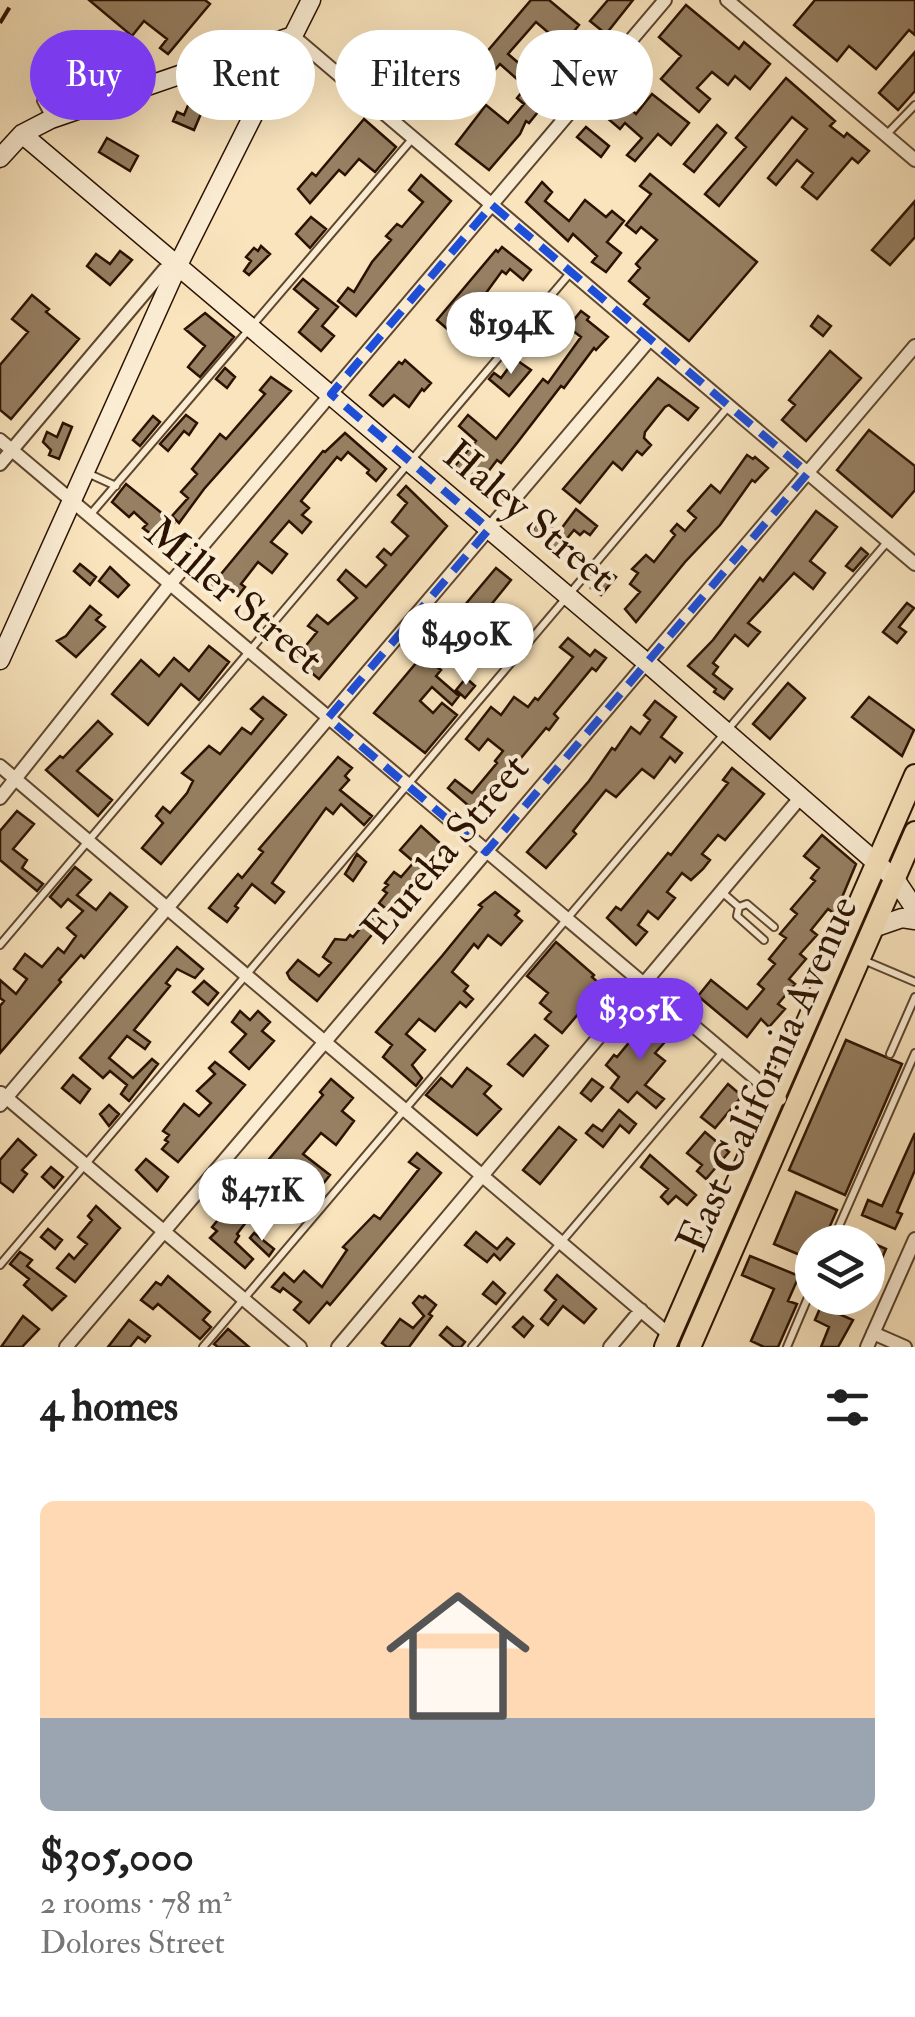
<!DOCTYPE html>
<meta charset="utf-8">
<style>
body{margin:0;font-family:"IM FELL Double Pica",serif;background:#f6f6f6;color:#222;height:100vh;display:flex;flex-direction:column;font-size:38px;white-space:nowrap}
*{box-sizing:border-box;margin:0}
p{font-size:32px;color:#767676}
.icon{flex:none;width:55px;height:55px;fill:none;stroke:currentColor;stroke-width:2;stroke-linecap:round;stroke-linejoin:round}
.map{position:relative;height:1347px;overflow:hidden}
.details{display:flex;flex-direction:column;background:#fff;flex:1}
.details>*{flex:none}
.banner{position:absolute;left:30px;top:30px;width:855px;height:90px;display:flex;gap:20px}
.tools{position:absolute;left:795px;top:1225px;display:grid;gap:20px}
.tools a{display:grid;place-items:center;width:90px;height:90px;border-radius:50%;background:#fff;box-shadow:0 10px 40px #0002;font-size:50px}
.price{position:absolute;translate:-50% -85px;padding:0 22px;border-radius:35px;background:#fff;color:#222;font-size:32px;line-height:65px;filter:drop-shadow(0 2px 5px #0008)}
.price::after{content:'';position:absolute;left:50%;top:60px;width:30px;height:22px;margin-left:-15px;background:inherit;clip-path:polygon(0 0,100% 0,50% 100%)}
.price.current{background:#7c3aed;color:#fff}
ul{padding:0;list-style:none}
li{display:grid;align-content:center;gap:20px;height:530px;padding:0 40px}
li span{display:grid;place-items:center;height:310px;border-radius:15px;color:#555}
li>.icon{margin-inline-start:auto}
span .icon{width:180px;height:180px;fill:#fffc;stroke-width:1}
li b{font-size:42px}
h2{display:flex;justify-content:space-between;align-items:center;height:120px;padding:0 40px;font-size:42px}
.chip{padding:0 35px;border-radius:45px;background:#fff;box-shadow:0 10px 40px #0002;font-size:35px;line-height:90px}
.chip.current{background:#7c3aed;color:#fff}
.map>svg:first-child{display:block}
.building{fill:#967f62;stroke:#2b1200;stroke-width:2.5}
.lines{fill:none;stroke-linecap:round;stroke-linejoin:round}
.lane-casing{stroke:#5e462f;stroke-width:10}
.street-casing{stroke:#5e462f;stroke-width:16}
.secondary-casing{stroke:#2b1200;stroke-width:21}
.primary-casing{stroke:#2b1200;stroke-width:24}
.lane{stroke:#fbedd4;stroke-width:6}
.street{stroke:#fbedd4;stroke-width:12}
.secondary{stroke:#fbedd4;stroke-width:18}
.primary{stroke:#f9e4bd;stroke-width:20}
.rail{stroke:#2b1200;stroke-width:4;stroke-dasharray:18 18;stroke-linecap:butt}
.marked{fill:none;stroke:#1d4ed8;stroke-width:8;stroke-dasharray:20 12;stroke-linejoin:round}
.labels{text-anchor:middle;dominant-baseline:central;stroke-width:8;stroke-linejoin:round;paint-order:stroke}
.street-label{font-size:42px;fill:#2b1200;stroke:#fbedd4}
</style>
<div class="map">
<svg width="915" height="1347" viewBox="0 0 915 1347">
<rect width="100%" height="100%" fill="#f9e4bd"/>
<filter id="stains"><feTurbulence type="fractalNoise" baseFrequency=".002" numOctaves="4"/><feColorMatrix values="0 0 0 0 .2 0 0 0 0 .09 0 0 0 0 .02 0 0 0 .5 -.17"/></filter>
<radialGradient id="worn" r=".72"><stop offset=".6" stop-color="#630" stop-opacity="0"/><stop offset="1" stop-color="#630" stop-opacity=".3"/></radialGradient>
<path class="building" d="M89,0H205L210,4L168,54L160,48L167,39L144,21L132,36Z
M531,0H549L579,25L563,45L536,22L508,54L541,82L546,76L559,86L529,123L526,121L520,134L489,170L456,144L486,105L508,123L524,104L517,98L526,87L500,64L481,86L467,75Z
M608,0H633L606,34L590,21Z
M815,0H915V35L909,30L876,69L849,46L837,61L794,25Z
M686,5L739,49L744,42L770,64L750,89L735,76L728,85L712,72L697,88L710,99L699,112L661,79L681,56L659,37Z
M374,35L386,48L373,63L361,52Z
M915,52V91L898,110L879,93Z
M786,78L835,121L830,126L844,137L847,133L869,151L858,163L852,158L817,199L802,187L813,173L797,160L776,185L768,178L807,129L792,117L719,206L705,194L746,147L736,138Z
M620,85L629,93L622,102L636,114L652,94L689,123L671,145L658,134L635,161L627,155L642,138L625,123L620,129L599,111Z
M192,96L206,102L194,130L173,121L177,112L184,115Z
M364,119L396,147L375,172L359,159L345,175L339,170L310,203L298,189L312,173L316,176L320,171Z
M717,125L726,133L694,172L684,164Z
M586,127L609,146L601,157L577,137Z
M107,138L138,156L130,171L99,152Z
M650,174L757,262L689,341L644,304L649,298L629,281L640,268L636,264L657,240L641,227L636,233L626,225L651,194L640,186Z
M421,175L451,201L356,316L338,301L348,288L354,292L372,262L391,240L386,236L397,224L402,227L423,202L409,190Z
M542,182L552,192L545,201L569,221L585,200L606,217L612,211L624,221L607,242L621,253L606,272L592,262L597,256L573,234L568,241L526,202Z
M915,201V237L890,265L872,250Z
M311,217L326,229L310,248L296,234Z
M261,246L270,254L249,275L244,271L251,261L246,257L254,248L258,251Z
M502,247L531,270L523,280L510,269L506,274L502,271L470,315L479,323L473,331L462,322L453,334L437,320L496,250L498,252Z
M120,251L132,260L110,285L87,266L96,254L110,264Z
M303,279L338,307L322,326L334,336L321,351L299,332L318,309L294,289Z
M32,295L49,309L46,312L79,339L11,419L0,410V365L28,332L12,319Z
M581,311L589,317L587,320L608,337L596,350L594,348L564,388L561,386L517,443L501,463L497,460L478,485L454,467L476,441L459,426L468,415L496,439L543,379L548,383L581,337L568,327Z
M205,313L234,337L200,377L188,367L205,346L185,329Z
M818,316L831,326L823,336L811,326Z
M484,329L495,338L481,355L470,347Z
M830,351L861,378L806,441L782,420L795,405L789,400Z
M515,359L531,370L509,396L489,379L494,373L501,378Z
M405,360L431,383L424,391L422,389L409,407L394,395L383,406L370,395L399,362L402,364Z
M225,368L235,377L227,388L216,379Z
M271,377L291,391L204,489L179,523L172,516L188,498L181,492L197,474L192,469L220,434L226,439L265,394L260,390Z
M658,378L698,408L688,420L669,405L665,407L645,432L644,438L651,445L642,455L637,451L622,470L613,462L580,503L563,489Z
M186,415L197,423L189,435L184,431L168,451L160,444Z
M153,416L160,422L140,446L133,440Z
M63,423L72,427L59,459L49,455L51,450L43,442L47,432L57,437Z
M869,430L915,466V490L892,517L837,470Z
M345,433L386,469L376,481L367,473L369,470L348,452L341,460L337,457L301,501L309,508L302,515L311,522L302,533L289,521L271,542L287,554L272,573L258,562L241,584L245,587L238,596L227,589L221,595L211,586L323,451L325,452Z
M747,455L753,459L755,457L768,468L755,482L752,480L720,525L685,562L636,622L625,609L640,592L630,584L638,573L632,569L646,555L654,562L675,535L671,531L677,524L685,531L696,518L688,511L711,485L720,493Z
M126,484L174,523L159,540L143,528L147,524L134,512L129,517L112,502Z
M406,486L447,526L319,679L295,659L317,632L308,626L317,615L328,624L357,598L338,580L346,570L366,587L386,565L377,557L384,549L391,555L408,536L392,522L407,503L398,495Z
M576,509L597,526L590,535L584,531L580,535L574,530L556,552L532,532L539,517L558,533Z
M816,511L837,527L810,561L825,573L813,589L794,573L748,623L760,632L748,646L735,635L713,663L718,667L713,674L732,689L724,699L714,692L716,689L688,666L713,640L760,578L763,581Z
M861,548L868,554L853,571L846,566Z
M80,564L96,577L90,585L74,571Z
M110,567L129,585L118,597L99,581Z
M496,568L511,580L490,606L497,612L468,647L459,640L437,667L441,670L436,676L459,696L452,705L432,687L420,701L433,713L442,703L457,715L425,753L374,713Z
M606,570L616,577L601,595L591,588Z
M907,603L914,608L899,627L906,632L897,643L883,632Z
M90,606L101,615L96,620L105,627L76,657L57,641L66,636Z
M568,638L590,656L595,650L606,658L596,671L592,668L554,714L558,718L549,730L546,728L476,812L448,788L455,780L472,793L497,763L495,761L503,751L488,739L479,750L466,739L491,707L501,715L514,697L528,707L535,698L538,700L573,657L560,647Z
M209,646L229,662L199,700L181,684L148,725L112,694L141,660L159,676L174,658L189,671Z
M466,678L475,686L465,698L456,690Z
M788,683L805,698L770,739L753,724Z
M263,697L286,715L161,864L142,848L163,823L156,816L163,807L170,813L187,793L193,781L182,773L209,746L220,754L242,728L251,734L263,719L251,709Z
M869,697L914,730L902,756L852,717Z
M655,701L676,717L661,737L682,753L675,762L670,757L654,778L642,769L616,797L606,790L573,831L576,834L546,868L527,852L589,781L612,748L615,750L631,727L640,734L650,720L644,715Z
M98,721L112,734L77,771L112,800L98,816L46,770L60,756L63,758Z
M338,757L352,768L345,776L349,780L340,790L372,816L364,825L341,804L333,814L326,808L272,883L284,892L275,903L252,884L235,906L238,908L227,922L209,908L238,874L242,878L263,852L259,849Z
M732,768L764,794L725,840L718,835L702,854L710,860L703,869L691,880L682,873L667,892L675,898L658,919L648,911L638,925L647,932L636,945L607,918L616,907L621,910L668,853L671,855L728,783L723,780Z
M17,811L34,824L13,849L27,860L22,868L43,884L37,891L0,860V831Z
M421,826L443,846L391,913L379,903L387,893L383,890L388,885L385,883L394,872L401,877L414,862L400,850Z
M822,835L856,864L835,914L828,909L811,930L817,935L800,954L806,959L789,979L795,984L778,1004L785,1009L769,1027L761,1019L747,1037L698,996L711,980L747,1009L764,989L758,984L775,964L769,959L786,938L780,934L797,914L791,909L815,881L811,878L819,868L804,856Z
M357,854L366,862L353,881L345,874Z
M75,867L91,880L77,895L96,910L110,893L127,907L84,958L81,955L59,980L61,982L0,1053V1006L4,1001L0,998V980L16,994L27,979L14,969L25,954L42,967L58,948L64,953L76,936L67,928L83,911L68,899L61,907L50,897Z
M495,892L519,911L515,915L522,921L501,945L488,935L478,948L474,944L452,972L468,986L464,991L473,999L466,1007L460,1002L435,1031L419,1019L406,1034L425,1050L412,1065L422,1078L416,1086L383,1057L392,1045L376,1032L442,956L482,907L479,905Z
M370,917L380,925L317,1001L290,979L287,973L298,960L319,976L331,963L323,957L335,939L346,940L350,935L353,937Z
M556,942L594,975L592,977L602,986L562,1033L545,1019L551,1012L540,1003L548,993L527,976Z
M177,947L203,969L195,978L177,969L166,983L170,986L134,1030L150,1042L145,1049L127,1036L109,1058L133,1078L152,1059L158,1064L129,1101L121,1094L127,1085L110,1071L103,1078L80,1058Z
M204,981L218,993L208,1005L193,992Z
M240,1011L250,1020L258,1011L270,1022L262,1031L274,1041L249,1069L230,1052L246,1034L232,1022Z
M651,1016L672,1034L655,1053L665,1061L645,1085L664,1099L656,1108L637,1092L628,1102L611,1088L619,1077L606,1065L614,1055L617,1057Z
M535,1035L548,1046L523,1076L508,1064Z
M846,1040L902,1064L845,1195L789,1170Z
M215,1062L245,1085L178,1162L162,1149L168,1142L165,1140L169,1135L163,1131L184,1104L199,1116L211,1103L197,1091L215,1074L209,1068Z
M467,1068L491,1086L484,1094L501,1109L477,1135L426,1095L441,1078L452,1087Z
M73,1075L90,1089L80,1103L62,1088Z
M331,1079L353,1098L342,1111L354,1121L336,1145L321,1133L303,1154L330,1175L323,1184L306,1169L303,1172L286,1161L274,1174L279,1179L237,1234L239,1236L235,1242L253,1259L245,1268L210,1238L217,1231L212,1227L323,1095L320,1092Z
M592,1079L603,1087L591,1101L581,1093Z
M728,1084L742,1096L715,1128L701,1117Z
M109,1105L119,1114L109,1126L100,1114Z
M619,1110L636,1124L629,1133L620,1125L603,1147L586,1133L593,1125L602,1131Z
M559,1127L576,1140L540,1184L523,1170Z
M705,1132L729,1152L706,1179L697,1171L702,1165L687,1153Z
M915,1133V1170L897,1212L902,1214L895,1229L862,1215L868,1200L882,1206Z
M18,1139L36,1155L22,1170L27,1174L13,1192L0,1182V1160Z
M417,1153L441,1173L330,1305L327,1302L309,1323L294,1310L301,1302L283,1288L280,1292L272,1287L284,1273L294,1282L304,1271L322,1287L347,1250L343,1247L374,1215L380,1219L419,1169L409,1162Z
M650,1155L696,1195L687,1205L676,1196L668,1204L661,1197L668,1189L641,1167Z
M146,1159L168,1177L157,1191L136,1170Z
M51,1167L63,1177L54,1188L42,1177Z
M796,1192L837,1210L823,1242H812V1260L774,1244Z
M96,1206L120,1228L75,1282L57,1268L69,1254L74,1259L87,1244L78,1237L92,1220L88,1216Z
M48,1229L62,1240L55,1249L41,1237Z
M476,1232L497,1249L507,1238L514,1244L500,1260L494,1254L487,1262L465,1245Z
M254,1233L274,1249L269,1256L250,1238Z
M868,1241L886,1249L879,1265L868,1260Z
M20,1252L32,1260L27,1266L66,1296L52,1310L24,1285L29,1279L10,1264Z
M750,1256L799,1276L788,1301L797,1304L778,1347H764L751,1341L774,1289L742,1275Z
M557,1275L596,1309L584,1323L563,1306L548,1325L541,1319L556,1300L545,1290Z
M168,1276L210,1312L203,1320L211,1327L200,1339L158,1304L153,1309L141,1300L156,1282L161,1285Z
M493,1282L505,1293L496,1304L483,1294Z
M419,1296L423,1298L425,1296L436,1305L429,1314L432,1316L409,1347H387L382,1343L400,1319L413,1328L424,1316L413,1303Z
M821,1306L853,1320L838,1347H821L829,1327L815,1320Z
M23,1316L39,1329L22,1347H1Z
M523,1317L533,1326L524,1337L513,1327Z
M129,1320L150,1336L145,1342L138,1337L130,1347H108Z
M447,1327L465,1342L461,1347H454L440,1335Z
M228,1329L249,1347H218L214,1344Z"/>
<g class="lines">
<g class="lane-casing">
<path id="lane" d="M50,118L41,101C55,63 94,57 128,47
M887,134L915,105
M85,472L116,486
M90,515L413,138
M723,893L739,907L737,916L764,940
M739,907L747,904L774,927
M0,945L571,272
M861,959L915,982
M890,1054L915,997
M832,1242L915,1053
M0,1265L728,407
M203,1347L888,541
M472,1347L723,1052
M787,1347L812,1288"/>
</g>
<g class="street-casing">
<path id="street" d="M727,0L915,160
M293,36L915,564
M0,440L780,1099
M0,464L164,270L178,265
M0,766L672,1337
M0,798L170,584L665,0
M1,1093L300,1347
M0,1105L650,339
M873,1333L905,1347
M66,1347L915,346
M338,1347L800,798
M610,1347L641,1310
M867,1347L915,1239"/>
</g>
<g class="secondary-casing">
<path id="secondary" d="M22,134L647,663L895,879L915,909
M0,158L22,134L51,119L293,36
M0,660L178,265L311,0
M873,928L902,918L915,920"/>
</g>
<g class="primary-casing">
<path id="primary" d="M665,1347L915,775
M690,1347L915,832"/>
</g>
<use href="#lane" class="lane"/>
<use href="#street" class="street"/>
<use href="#secondary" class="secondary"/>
<use href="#primary" class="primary"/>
<path class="rail" d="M0,23L14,0"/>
</g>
<path class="marked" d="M492,205L808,473L486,852L328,718L489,529L331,394Z"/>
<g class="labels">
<g class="street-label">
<text transform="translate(529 516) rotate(40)">Haley Street</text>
<text transform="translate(234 596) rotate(40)">Miller Street</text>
<text transform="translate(446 849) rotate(-50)">Eureka Street</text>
<text transform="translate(768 1074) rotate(-66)">East California Avenue</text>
</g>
</g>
<rect width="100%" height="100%" filter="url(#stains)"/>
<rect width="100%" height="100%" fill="url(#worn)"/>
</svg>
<div class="tools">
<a><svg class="icon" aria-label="layers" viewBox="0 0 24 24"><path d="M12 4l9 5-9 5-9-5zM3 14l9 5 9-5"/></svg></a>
</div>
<b class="price" style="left:511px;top:377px">$194K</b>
<b class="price" style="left:466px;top:688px">$490K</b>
<b class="price current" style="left:640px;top:1063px">$305K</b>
<b class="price" style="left:262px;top:1244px">$471K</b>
<div class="banner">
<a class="chip current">Buy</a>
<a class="chip">Rent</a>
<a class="chip">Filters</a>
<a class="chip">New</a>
</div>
</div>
<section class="details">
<h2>4 homes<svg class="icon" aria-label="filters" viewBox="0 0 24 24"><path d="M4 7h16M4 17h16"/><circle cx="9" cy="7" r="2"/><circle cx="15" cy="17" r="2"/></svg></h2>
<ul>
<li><span style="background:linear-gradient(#ffd9b3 70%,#9aa5b1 0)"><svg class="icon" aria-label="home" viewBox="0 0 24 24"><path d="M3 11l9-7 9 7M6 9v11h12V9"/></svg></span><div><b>$305,000</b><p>2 rooms · 78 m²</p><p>Dolores Street</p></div></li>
</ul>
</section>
